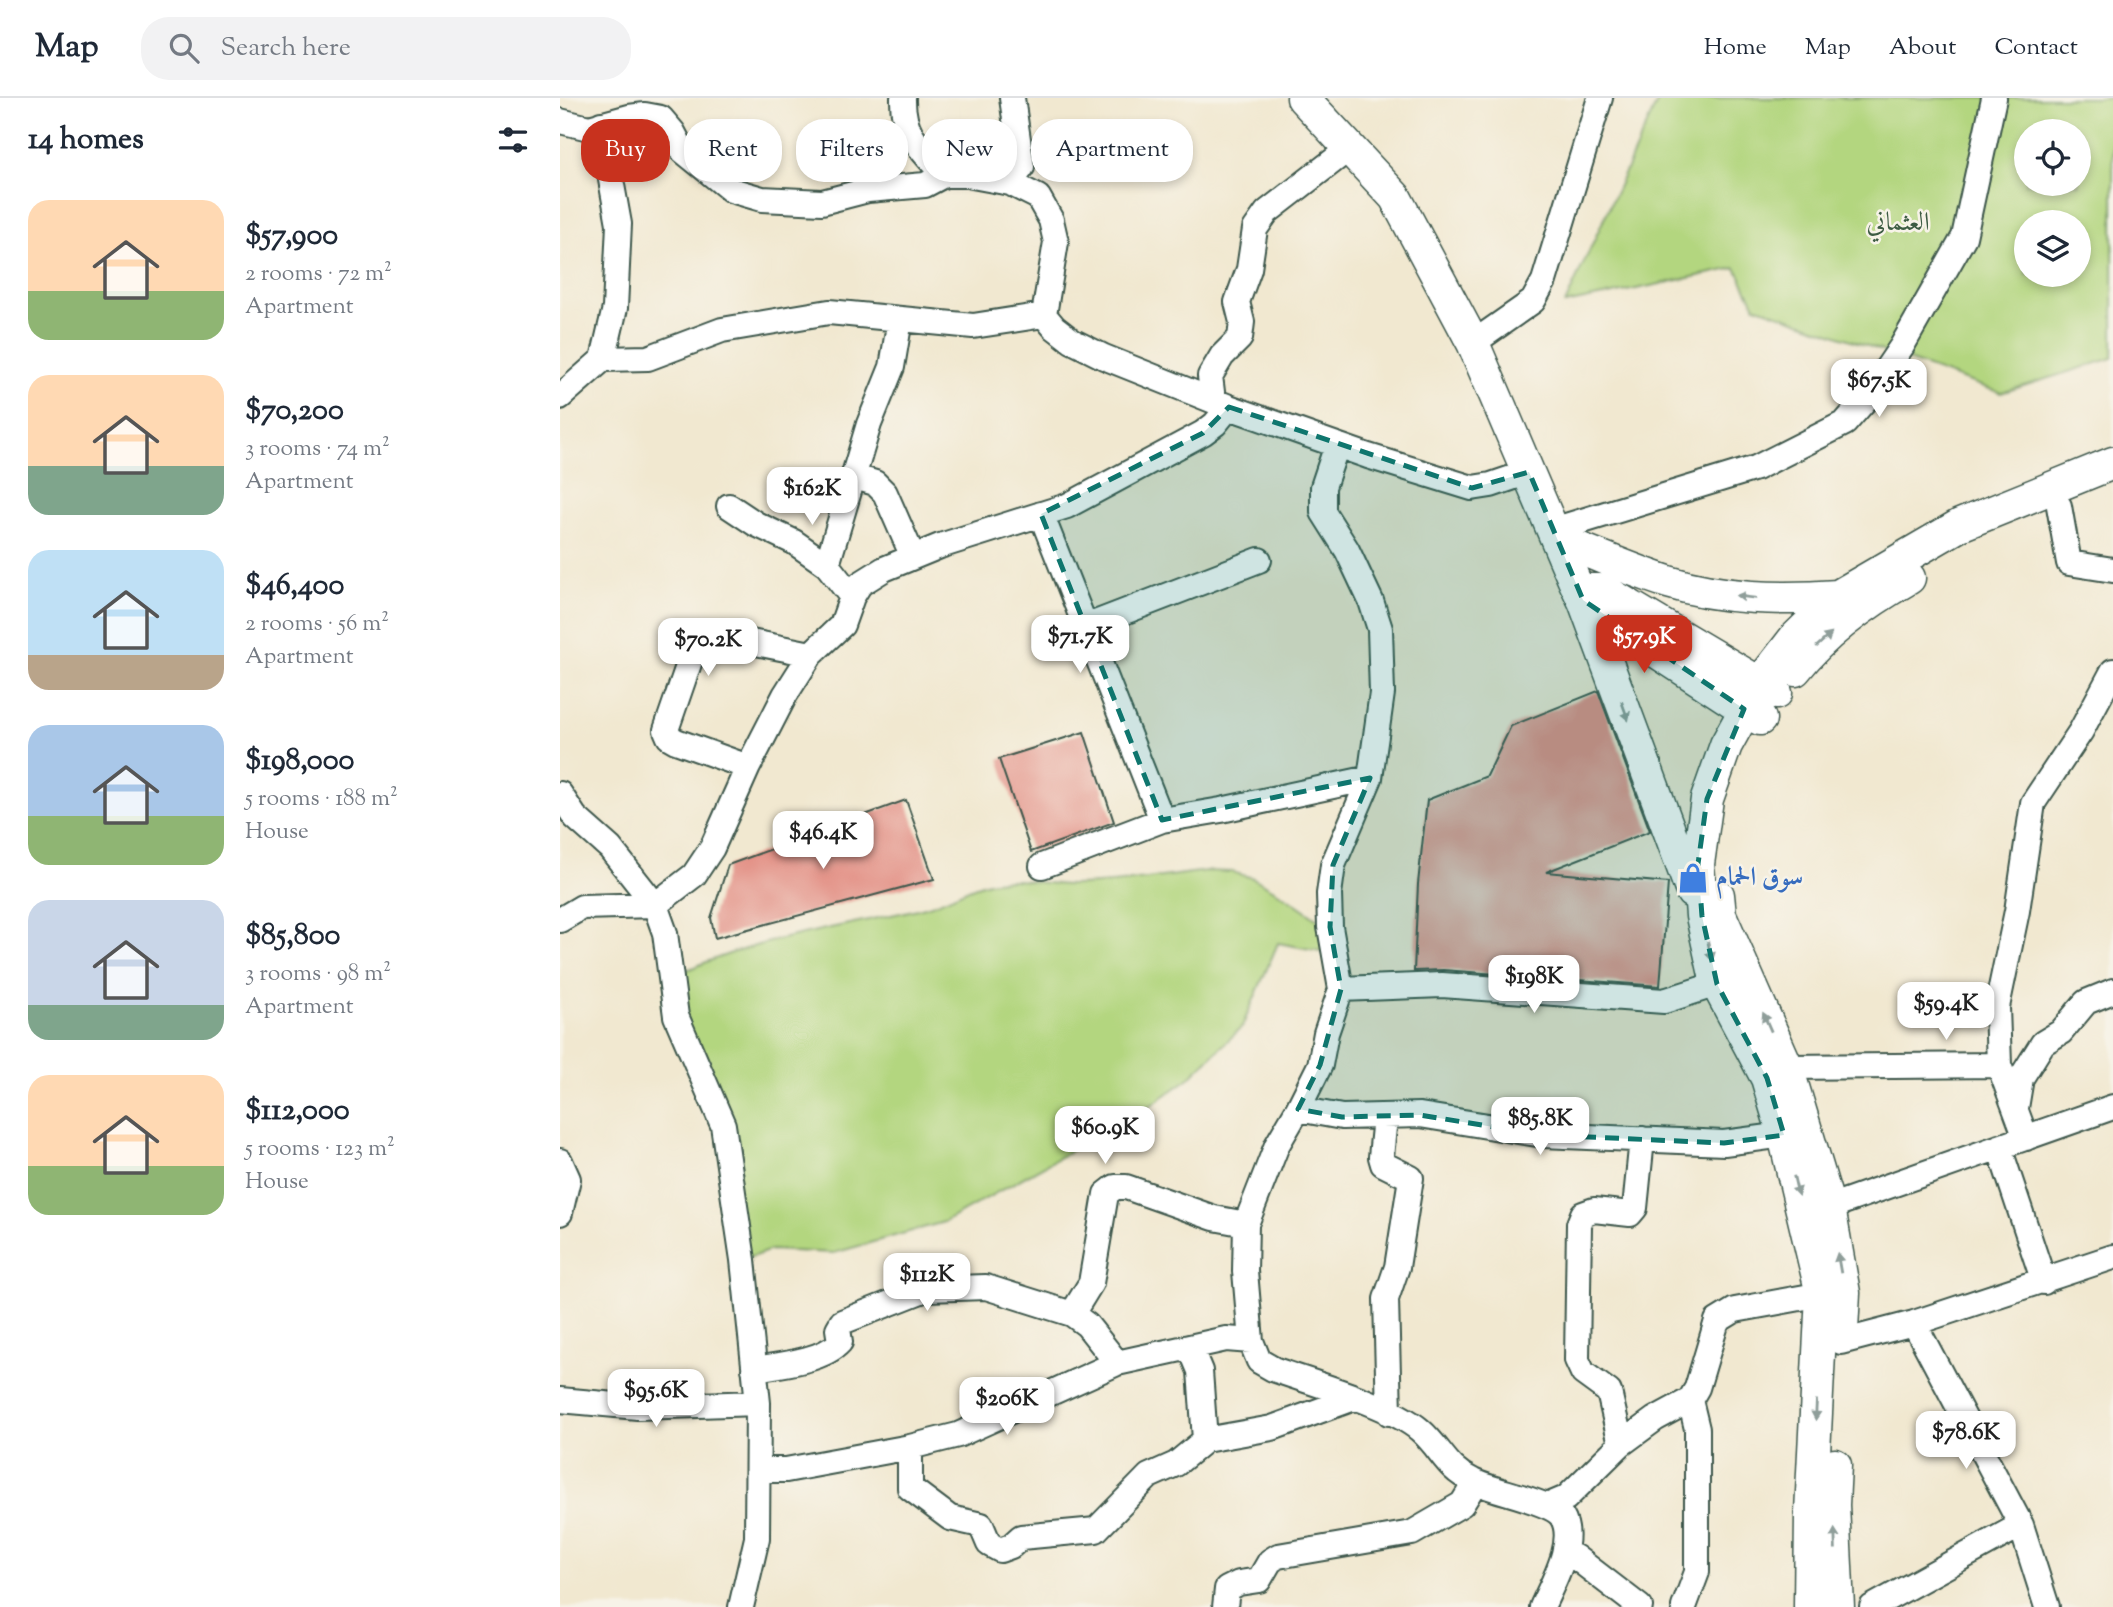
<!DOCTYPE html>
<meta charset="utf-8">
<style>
body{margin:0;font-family:"Sorts Mill Goudy",Amiri,serif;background:#f2f2f3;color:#1f2937;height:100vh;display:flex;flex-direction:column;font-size:26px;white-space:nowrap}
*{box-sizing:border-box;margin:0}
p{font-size:23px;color:#747a83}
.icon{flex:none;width:38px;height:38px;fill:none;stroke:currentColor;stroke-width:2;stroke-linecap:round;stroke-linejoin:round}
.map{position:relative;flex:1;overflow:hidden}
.panel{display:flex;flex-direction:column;background:#fff;width:560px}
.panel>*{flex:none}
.top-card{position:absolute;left:21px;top:21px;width:665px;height:63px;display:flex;gap:14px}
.buttons{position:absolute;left:1454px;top:21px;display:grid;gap:14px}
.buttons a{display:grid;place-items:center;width:77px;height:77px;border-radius:50%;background:#fff;box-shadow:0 4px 10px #0003;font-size:35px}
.price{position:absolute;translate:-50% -60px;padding:0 16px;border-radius:14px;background:#fff;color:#222;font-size:23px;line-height:46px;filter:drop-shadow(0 2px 4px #0008)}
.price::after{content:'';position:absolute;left:50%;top:42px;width:21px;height:16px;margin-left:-10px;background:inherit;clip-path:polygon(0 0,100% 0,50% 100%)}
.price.current{background:#c8321e;color:#fff}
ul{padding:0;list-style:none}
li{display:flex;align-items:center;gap:21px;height:175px;padding:0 28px}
li span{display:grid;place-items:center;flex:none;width:196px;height:140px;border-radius:21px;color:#555}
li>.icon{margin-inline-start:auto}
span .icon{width:84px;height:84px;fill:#fffc;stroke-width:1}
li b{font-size:30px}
h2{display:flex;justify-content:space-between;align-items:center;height:84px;padding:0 28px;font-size:30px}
.chip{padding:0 24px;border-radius:28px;background:#fff;box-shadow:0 4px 10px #0003;font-size:24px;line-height:63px}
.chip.current{background:#c8321e;color:#fff}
header{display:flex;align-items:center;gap:42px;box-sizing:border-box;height:98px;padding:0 35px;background:#fff;border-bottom:2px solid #e0e1e3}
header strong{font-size:33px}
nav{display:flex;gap:38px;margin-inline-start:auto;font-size:24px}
.search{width:490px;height:63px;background:#f2f2f3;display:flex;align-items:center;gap:18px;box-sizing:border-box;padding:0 24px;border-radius:28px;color:#747a83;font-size:26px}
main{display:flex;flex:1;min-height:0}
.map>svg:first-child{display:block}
.green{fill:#b3d67f;stroke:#698a5a;stroke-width:2;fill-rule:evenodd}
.building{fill:#e39186}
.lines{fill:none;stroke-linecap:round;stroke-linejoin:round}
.minor-casing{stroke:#3e574b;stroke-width:28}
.major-casing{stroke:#3e574b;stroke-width:35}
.minor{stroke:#fff;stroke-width:24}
.major{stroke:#fff;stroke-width:32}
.oneway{fill:#8f9e9a}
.marked{fill:#0f766e;fill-opacity:0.2;stroke:#0f766e;stroke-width:5;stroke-dasharray:14 9;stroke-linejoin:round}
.labels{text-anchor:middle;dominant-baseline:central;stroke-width:5;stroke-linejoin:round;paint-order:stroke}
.park-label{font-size:26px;fill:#3d5c43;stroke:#f7f3e8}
.shop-label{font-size:26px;font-weight:bold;fill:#366cbe;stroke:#f7f3e8;text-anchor:start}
</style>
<header>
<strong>Map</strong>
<div class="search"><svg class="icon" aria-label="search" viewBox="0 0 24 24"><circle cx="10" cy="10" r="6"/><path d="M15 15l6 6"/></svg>Search here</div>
<nav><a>Home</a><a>Map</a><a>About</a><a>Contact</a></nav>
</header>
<main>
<section class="panel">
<h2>14 homes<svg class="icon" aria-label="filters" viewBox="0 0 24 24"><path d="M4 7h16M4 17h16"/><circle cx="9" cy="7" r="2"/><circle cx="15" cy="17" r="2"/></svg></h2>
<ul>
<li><span style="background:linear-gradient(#ffd9b3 65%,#8fb573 0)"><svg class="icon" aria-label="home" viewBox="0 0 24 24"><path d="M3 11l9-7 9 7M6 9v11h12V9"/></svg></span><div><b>$57,900</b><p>2 rooms · 72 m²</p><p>Apartment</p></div></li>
<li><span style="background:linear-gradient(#ffd9b3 65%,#7fa58c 0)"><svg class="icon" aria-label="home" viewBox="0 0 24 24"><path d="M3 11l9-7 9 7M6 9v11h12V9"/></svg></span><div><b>$70,200</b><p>3 rooms · 74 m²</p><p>Apartment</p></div></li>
<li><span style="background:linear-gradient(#bfe0f5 75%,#b9a48a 0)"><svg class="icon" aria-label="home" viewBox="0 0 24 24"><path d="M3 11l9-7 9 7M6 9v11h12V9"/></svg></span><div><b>$46,400</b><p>2 rooms · 56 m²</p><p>Apartment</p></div></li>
<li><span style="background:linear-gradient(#a9c7e8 65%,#8fb573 0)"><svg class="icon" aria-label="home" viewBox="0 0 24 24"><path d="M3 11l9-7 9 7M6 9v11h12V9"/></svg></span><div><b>$198,000</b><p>5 rooms · 188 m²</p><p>House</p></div></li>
<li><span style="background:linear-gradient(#c9d6e8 75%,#7fa58c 0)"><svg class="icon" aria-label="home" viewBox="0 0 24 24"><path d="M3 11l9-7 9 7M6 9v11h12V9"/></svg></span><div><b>$85,800</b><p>3 rooms · 98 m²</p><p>Apartment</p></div></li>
<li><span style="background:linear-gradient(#ffd9b3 65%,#8fb573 0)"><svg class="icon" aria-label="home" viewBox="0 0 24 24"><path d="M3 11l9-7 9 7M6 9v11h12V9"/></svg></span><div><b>$112,000</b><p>5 rooms · 123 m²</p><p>House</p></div></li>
</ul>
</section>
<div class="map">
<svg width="1553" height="1509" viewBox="0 0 1553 1509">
<rect width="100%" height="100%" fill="#f7f3e8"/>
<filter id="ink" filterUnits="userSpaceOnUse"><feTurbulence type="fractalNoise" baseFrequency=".0143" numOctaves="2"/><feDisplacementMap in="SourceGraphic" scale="14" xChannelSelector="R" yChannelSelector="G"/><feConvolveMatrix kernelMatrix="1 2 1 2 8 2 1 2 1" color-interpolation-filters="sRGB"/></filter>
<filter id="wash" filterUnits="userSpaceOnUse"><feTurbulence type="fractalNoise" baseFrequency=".00686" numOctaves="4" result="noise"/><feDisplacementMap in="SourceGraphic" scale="28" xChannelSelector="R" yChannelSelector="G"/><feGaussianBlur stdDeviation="1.57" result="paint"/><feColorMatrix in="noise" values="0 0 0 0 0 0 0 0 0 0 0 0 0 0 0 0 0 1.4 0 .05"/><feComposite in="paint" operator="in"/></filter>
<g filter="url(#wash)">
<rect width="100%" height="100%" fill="#f1e8d0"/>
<path class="green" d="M1099,0H1553V260L1441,295L1195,208L1176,170L1005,206ZM1466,33H1519V86H1466ZM1466,124H1519V177H1466Z
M647,773L672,774L693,780L723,797L765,826L776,856L718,845L682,929L627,982L587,1010L384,1124L274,1155L211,1152L183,1162L163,1027L108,881C188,840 279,831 365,809C387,803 407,789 429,784C458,778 485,787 514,787C559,786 602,779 647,773Z"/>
<g id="blocks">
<path class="building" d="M1038,593L1090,733L986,774L1108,785L1100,888L883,872L854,873L858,786L867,702L927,678L951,628Z
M524,634L554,724L471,754L439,661Z
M346,702L374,781L155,840L151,820L168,767Z"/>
</g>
</g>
<g filter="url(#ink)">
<use href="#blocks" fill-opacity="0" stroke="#3e574b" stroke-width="2"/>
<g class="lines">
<g class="minor-casing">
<path id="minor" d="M343,0C342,36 361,51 384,77
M0,23L29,30L69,19L85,17L101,20L113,34L123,53L171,92L202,101L262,104L308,92L365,87L384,77H407L450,85L478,99L491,122L496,144L484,217L494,229L512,243L544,259L669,309L808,358L912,390L931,387L969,374
M41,26L59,126L55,210L43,261
M450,85L462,69L452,0
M913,245L973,203L984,183L1040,0
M0,299L43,261L88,260L162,232L269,214L413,228L484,217
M653,302L650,278L662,258L680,240L682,224L677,204L689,171L695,131L707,114L791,49
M777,347L763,389V414L787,452L811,503L820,531L822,595L810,680L773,767L769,796L770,829L781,891L766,935L760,967L738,1011L717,1047L686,1126L685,1173L691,1243L699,1263L713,1271C752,1285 831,1307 860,1332C882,1351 885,1370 913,1383C932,1393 992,1403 1002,1419C1017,1444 992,1486 982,1509
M295,379L315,385L325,395L353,459
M169,408L196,426L234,444L267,467L292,499
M1499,408L1509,465L1553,472
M481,416L602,722
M993,432L1196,370L1285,325L1306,301L1342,248L1404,139L1434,0
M267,467L309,326L332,269L340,221
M525,529L699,462
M188,669L116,643L109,639L106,632L136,545L143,539L151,536L251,556
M0,696L15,719L50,750L95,807L105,835L116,918L163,1027L183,1162L198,1305L197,1440L181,1509
M482,768L602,722L661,712L810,680
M0,822L22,809L95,807L134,777L152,750L188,669L225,597L251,556L282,527L292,499L300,486L324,471L380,448L507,408L643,335L655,326L669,309
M781,891L882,887L1104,903L1157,886
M1439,967L1437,909L1457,813L1473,705L1521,633L1553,573
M1227,969L1439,967L1466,1040
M1456,1010L1461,980L1483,945L1501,934L1526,904L1553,893
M738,1011L782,1019L860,1017L983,1037L1164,1045L1224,1037
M825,1019L821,1059L823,1066L851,1080L837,1169L826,1201L829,1315
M1439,1049L1484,1184
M0,1063L8,1081L0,1115
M1269,1109L1553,1009
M512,1216L531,1185L546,1096L555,1089H566L654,1120L686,1126
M1354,1225L1461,1427L1487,1509
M1281,1244L1354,1225L1553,1159
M630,1249L640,1273L645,1342
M194,1271C218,1267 263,1263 280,1244L278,1231L282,1224L366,1191L426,1189L512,1216L527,1227L557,1265
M0,1302L78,1309L198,1305
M1061,1346L1049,1294L1023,1275L1017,1262L1019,1126L1023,1116L1034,1112L1070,1116L1075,1110L1082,1041
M350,1349V1390L390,1420L421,1427L429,1446L440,1452L451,1448L461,1439L536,1432L589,1378L616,1366L645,1342L712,1330L794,1300
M199,1372H226L350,1349L398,1337L557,1265L666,1241L691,1243
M987,1408L1006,1400L1061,1346L1095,1321L1130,1302L1137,1290L1157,1223L1175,1212L1262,1196
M1004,1459H1015L1080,1509
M665,1509L667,1491L679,1485L699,1482L710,1463L718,1458L852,1435L902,1406L915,1385
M1124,1509L1137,1474V1331L1130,1302
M1312,1509L1461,1427"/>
</g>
<g class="major-casing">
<path id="major" d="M743,0L835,99L913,245L1014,482L1024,503L1047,521L1200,621
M997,442C1034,455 1070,472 1108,484C1163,501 1220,502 1278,498
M1021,492H1039L1053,498L1216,595
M1024,503L1132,794
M1235,572C1265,534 1307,504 1349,480
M1158,797L1160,817L1227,969L1269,1109L1284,1195L1282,1231
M1275,1367L1273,1407L1278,1509
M1250,1509L1251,1414L1262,1196L1224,1037L1207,980L1157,886L1142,818L1138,766L1147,701L1166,647L1200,585L1234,541L1278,498L1400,427L1553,365"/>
</g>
<use href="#minor" class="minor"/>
<use href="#major" class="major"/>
</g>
<defs><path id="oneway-solid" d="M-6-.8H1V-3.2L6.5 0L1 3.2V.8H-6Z" transform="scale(1.75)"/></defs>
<g class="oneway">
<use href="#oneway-solid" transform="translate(1186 499) rotate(-173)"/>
<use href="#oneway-solid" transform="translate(1264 542) rotate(-42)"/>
<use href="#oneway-solid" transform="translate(1065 613) rotate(70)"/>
<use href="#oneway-solid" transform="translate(1150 853) rotate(77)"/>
<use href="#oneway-solid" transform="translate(1207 924) rotate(-114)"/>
<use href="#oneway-solid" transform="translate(1236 1088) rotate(77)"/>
<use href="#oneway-solid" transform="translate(1279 1165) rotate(-100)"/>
<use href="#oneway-solid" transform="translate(1256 1312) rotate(93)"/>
<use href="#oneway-solid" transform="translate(1275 1441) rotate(-92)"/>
</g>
</g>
<path class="marked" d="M669,309L912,390L969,374L1023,502L1184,611L1147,701L1138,766L1142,818L1157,886L1207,980L1224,1037L1164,1045L983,1037L860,1017L782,1019L738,1011L760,967L781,891L770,829L773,767L810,680L602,722L481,416L643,335Z"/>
<defs>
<g id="shop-bare" transform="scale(2.415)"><path d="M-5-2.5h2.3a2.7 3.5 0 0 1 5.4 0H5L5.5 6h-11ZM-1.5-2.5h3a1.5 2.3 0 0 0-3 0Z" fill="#3f7fe0" stroke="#f7f3e8" stroke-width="2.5" paint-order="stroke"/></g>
</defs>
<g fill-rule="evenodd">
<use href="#shop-bare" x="1133" y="780"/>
</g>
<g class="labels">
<g class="park-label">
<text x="1338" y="125">العثماني</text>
</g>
<g class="shop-label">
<text x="1156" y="780">سوق الحمام</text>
</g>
</g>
</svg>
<div class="buttons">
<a><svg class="icon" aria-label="locate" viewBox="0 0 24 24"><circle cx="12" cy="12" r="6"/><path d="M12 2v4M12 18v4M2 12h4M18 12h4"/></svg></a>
<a><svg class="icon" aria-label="layers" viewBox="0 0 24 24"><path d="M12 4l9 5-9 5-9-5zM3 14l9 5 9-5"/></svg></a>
</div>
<b class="price" style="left:1319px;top:321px">$67.5K</b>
<b class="price" style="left:252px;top:429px">$162K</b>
<b class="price" style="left:520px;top:577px">$71.7K</b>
<b class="price current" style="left:1084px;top:577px">$57.9K</b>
<b class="price" style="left:148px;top:580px">$70.2K</b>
<b class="price" style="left:263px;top:773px">$46.4K</b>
<b class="price" style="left:974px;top:917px">$198K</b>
<b class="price" style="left:1386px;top:944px">$59.4K</b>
<b class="price" style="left:980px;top:1059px">$85.8K</b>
<b class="price" style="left:545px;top:1068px">$60.9K</b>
<b class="price" style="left:367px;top:1215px">$112K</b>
<b class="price" style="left:96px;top:1331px">$95.6K</b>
<b class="price" style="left:447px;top:1339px">$206K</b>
<b class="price" style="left:1406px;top:1373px">$78.6K</b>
<div class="top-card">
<a class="chip current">Buy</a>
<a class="chip">Rent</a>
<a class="chip">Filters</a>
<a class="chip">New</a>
<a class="chip">Apartment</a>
</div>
</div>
</main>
